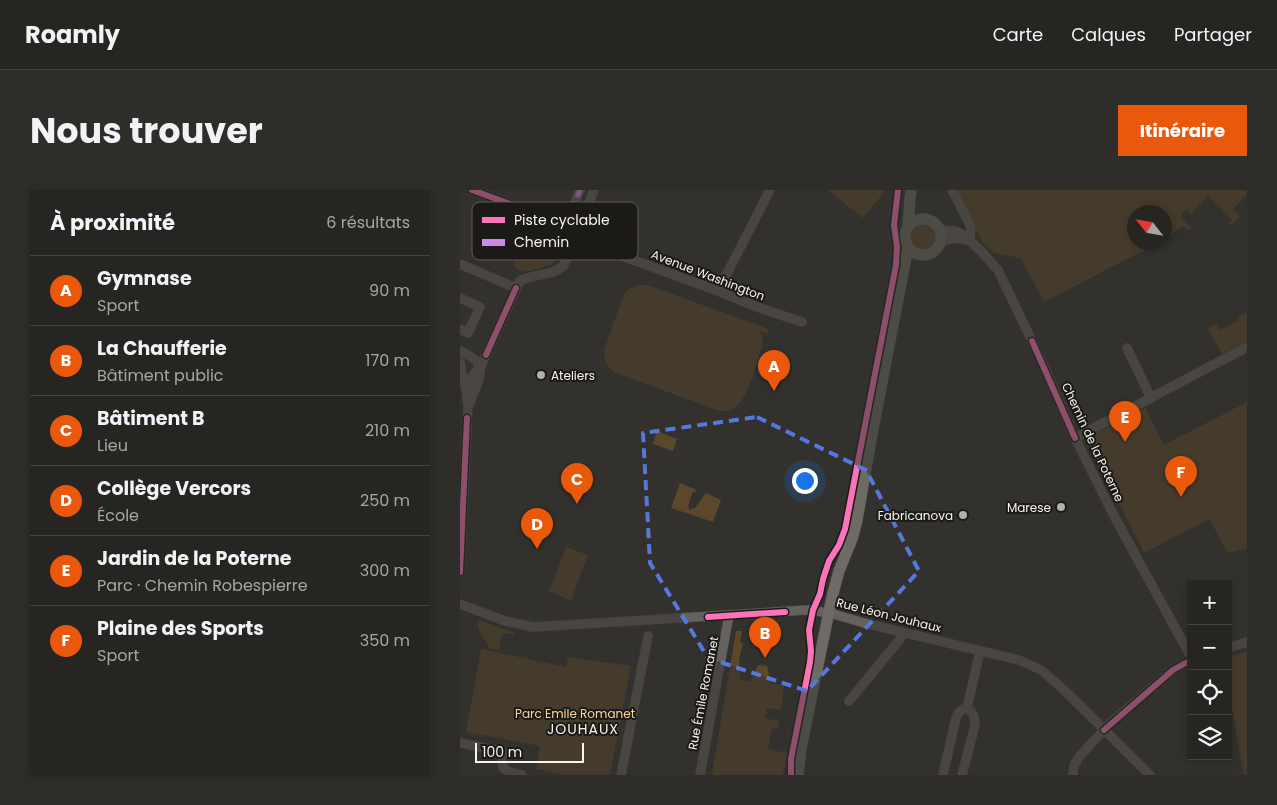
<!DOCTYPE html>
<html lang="fr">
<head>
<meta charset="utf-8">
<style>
  :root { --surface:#262522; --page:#2e2d2a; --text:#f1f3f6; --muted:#a4a5a5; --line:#424240; --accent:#ea580c }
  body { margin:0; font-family:Poppins,sans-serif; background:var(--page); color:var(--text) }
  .controls { position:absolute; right:15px; bottom:15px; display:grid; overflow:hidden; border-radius:0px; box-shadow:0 2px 8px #0003 }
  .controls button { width:45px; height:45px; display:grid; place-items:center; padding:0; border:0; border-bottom:1px solid var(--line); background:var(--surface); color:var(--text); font:25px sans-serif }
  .compass { position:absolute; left:667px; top:15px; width:45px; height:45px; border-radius:50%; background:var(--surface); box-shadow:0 2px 8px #0003; rotate:301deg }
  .scale { position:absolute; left:15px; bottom:12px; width:109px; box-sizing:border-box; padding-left:5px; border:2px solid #f7f4f0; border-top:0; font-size:14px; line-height:18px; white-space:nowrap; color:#f7f4f0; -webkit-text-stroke:4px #1c1a17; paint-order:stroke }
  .you { position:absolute; left:344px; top:290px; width:18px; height:18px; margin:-12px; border:4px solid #fff; border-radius:50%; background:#1a73e8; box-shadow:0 0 0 8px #1a73e833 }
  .badge { display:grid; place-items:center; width:32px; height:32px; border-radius:50%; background:var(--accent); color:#fff; font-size:16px; font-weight:700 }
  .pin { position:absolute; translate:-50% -41px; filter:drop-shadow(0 1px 2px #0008) }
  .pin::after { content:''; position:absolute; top:26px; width:18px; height:15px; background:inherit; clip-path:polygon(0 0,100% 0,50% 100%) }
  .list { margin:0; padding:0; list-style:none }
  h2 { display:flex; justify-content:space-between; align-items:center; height:65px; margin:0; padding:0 20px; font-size:21px }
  h2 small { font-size:16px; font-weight:400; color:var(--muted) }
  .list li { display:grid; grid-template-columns:32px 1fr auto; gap:15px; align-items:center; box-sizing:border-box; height:70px; padding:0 20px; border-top:1px solid var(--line) }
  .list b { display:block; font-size:19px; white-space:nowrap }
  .list p { margin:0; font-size:16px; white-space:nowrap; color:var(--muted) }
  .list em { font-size:16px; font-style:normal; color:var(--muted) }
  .icon { flex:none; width:28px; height:28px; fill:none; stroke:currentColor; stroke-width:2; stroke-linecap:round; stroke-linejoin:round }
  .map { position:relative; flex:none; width:787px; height:585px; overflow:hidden; border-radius:0px }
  header { display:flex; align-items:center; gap:30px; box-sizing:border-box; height:70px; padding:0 25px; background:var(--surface); border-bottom:1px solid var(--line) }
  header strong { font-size:24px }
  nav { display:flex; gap:28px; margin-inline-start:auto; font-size:18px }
  .intro { display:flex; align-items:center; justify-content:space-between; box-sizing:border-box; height:120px; padding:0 30px }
  h1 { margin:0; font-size:35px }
  .button { padding:12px 22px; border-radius:0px; background:var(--accent); color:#fff; font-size:18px; font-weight:700 }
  main { display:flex; gap:30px; padding:0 30px }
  aside { flex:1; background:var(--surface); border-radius:0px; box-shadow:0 2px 8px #0003 }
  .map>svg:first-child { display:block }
  .green { fill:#5b472a }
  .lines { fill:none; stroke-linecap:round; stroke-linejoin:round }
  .minor-casing { stroke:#4e4c4a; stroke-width:10 }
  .major-casing { stroke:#4e4c4a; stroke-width:12 }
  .minor { stroke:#65615c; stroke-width:9 }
  .major { stroke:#6e6a64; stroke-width:11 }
  .quiet { stroke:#ca8be6; stroke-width:5; stroke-dasharray:10 5; stroke-linecap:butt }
  .cycleway-casing { stroke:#1c1a17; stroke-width:9 }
  .cycleway { stroke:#fb73b8; stroke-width:6 }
  .marked { fill:none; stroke:#5478de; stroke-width:4; stroke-dasharray:10 6; stroke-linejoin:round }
  .poi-dot { fill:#b2b0ac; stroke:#1c1a17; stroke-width:2 }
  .labels { text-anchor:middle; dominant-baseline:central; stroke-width:4; stroke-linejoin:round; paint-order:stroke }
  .street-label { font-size:12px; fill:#f7f4f0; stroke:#1c1a17 }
  .poi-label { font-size:12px; fill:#f7f4f0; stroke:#1c1a17; text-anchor:end }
  .park-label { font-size:12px; fill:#fdd597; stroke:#1c1a17 }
  .neighbourhood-label { font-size:14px; letter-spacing:1px; fill:#f7f4f0; stroke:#1c1a17 }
  .key { fill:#1c1a17; stroke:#5e5b58; stroke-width:1 }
  .key-label { font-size:14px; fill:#f7f4f0 }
</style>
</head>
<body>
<header>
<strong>Roamly</strong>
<nav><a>Carte</a><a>Calques</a><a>Partager</a></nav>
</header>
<div class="intro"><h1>Nous trouver</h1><a class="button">Itinéraire</a></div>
<main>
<aside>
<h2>À proximité<small>6 résultats</small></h2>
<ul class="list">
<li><span class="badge">A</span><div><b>Gymnase</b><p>Sport</p></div><em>90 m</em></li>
<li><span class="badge">B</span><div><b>La Chaufferie</b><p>Bâtiment public</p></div><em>170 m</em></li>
<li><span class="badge">C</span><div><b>Bâtiment B</b><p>Lieu</p></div><em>210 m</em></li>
<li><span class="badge">D</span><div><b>Collège Vercors</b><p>École</p></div><em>250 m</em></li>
<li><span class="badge">E</span><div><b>Jardin de la Poterne</b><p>Parc · Chemin Robespierre</p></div><em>300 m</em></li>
<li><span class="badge">F</span><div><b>Plaine des Sports</b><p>Sport</p></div><em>350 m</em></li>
</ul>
</aside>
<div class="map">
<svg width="787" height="585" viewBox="0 0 787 585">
  <rect width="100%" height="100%" fill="#33312e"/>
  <path class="green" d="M 368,0 L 426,0 L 403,28 Z
    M 496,0 L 787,0 L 787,4 L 773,19 L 780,27 L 771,35 L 769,33 L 772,29 L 748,6 L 731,24 L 727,19 L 721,24 L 721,27 L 731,38 L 728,40 L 724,36 L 713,42 L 714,44 L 705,49 L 704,22 L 674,22 L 674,52 L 698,53 L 584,112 L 562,70 L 559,68 L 534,63 L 523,53 Z
    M 74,31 L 107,43 L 95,71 L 91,75 L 64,82 L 53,76 Z
    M450 47a13 13 0 1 1 26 0a13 13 0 1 1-26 0Z
    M 177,95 L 187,95 L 309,139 L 307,144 L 300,141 L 303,148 L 302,156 C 297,172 288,211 273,219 C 268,222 263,221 257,220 L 156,183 C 147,177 144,171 144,160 L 164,104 L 170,98 Z
    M 787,123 L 787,151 L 762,164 L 748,138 L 756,134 L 760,140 L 779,130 L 778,127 Z
    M 787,212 L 787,358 L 768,363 L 749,329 L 684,363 L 626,248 L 685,218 L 704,255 Z
    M 197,241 L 217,249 L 213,261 L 193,254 Z
    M 220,293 L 237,300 L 236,302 L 233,302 C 231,307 227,314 229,320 L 235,318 L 246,303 L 261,310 L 253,332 L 211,318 Z
    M 106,357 L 128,365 L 111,410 L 89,402 Z
    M 18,430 L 55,443 L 54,445 L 42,443 L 39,460 L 30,459 L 18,438 Z
    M 276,441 L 282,441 L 280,452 L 283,454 L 279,470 L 280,490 L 290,492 L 298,475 L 307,476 L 311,492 L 324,496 L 321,520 L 307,518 L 305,528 L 319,531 L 318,539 L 312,539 L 308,559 L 327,563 L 323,585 L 252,585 Z
    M 21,459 L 106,477 L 108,467 L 171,476 L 150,585 L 105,585 L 76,579 L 80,556 L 6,542 Z
    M 787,462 L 787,585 L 784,585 L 768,496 L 768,467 Z"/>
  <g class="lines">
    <g class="minor-casing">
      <path id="minor" d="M 12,0 L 112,37 L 116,48 L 124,52 L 258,101 L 297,117 L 342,132
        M 492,0 L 511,37 L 510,51
        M 106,35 L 120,0
        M 480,40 L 496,41 L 505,46 L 521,61 L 538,80 L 582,172 L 615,248 L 654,326 L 731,467
        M 481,52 L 494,48 L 507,50
        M 0,74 L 56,98
        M 258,101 L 310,0
        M 0,108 L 20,117 L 8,143 L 0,139
        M 667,158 L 691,208
        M 0,161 L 13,168 L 21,176
        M 0,173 L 6,200
        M 8,215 C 4,197 9,188 21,176
        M 615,248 L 787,157
        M 0,382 L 8,217 L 19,190 L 21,176 L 60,91 C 74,83 92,87 104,75 L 134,0
        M 0,414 L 45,431 L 73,437 L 347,420 L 370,423 L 404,433 L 559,470 L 581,480 L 603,499 L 690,585
        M 768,458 L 787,452
        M 389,511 L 441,448 L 442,442
        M 507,518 L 520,461
        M 0,553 L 43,562 C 40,581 44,581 62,585
        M 161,585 L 188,446
        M 240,585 L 269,425
        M 483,585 L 496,528 C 498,522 501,519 507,518 C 514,522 515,528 515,535 L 502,585
        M 613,585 L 614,576 L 618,568 L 650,533 L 713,480 L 731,470"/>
    </g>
    <g class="major-casing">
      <path id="major" d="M445 47a18 18 0 1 1 36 0a18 18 0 1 1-36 0Z
        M 448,36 L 450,9 L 451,0
        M 338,585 L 341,558 L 372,407 L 379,381 L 392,349 L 397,330 L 412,244 L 448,57"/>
    </g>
    <use href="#minor" class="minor"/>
    <use href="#major" class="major"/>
    <path class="quiet" d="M 106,35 L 120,0"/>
    <g class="cycleway-casing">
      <path id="cycleway" d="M 12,0 L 112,37 L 116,48
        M 572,151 L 615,248
        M 26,165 L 56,98
        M 0,382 L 7,228
        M 248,427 L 325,422
        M 644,540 L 713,480 L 731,470
        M 331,585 L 331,569 L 350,472 L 351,461 L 349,440 L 353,420 L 360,404 L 363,389 L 369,371 L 379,355 L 385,339 L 436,75 L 437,57 L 434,35 L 438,0"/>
    </g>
    <use href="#cycleway" class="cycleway"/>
  </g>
  <path d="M0 0H787V585H0ZM 297,227 L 406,280 L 459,381 L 347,501 L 248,468 L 190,373 L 183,243 Z" fill="#33312e" fill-opacity=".55" fill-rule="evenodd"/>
  <path class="marked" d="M 297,227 L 406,280 L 459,381 L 347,501 L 248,468 L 190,373 L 183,243 Z"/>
  <g class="poi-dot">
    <circle cx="81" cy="185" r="5"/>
    <circle cx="601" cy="317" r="5"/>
    <circle cx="503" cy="325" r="5"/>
  </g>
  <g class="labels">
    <g class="street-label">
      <text transform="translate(248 85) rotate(21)">Avenue Washington</text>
      <text transform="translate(633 252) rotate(65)">Chemin de la Poterne</text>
      <text transform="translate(429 425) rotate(14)">Rue Léon Jouhaux</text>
      <text transform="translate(243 503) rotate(-79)">Rue Émile Romanet</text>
    </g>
    <g class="poi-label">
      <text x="91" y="185" text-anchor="start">Ateliers</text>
      <text x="591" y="317">Marese</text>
      <text x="493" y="325">Fabricanova</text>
    </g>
    <g class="park-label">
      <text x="115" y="523">Parc Emile Romanet</text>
    </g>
    <g class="neighbourhood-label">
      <text x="123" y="539">JOUHAUX</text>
    </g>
  </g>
  <rect x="12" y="12" width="166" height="58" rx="8" class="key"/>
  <rect x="22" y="27" width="23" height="6" fill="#fb73b8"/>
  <rect x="22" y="49" width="23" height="7" fill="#ca8be6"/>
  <g class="key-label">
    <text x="54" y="35">Piste cyclable</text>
    <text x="54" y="57">Chemin</text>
  </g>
</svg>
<div class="controls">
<button>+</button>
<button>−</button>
<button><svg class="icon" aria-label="locate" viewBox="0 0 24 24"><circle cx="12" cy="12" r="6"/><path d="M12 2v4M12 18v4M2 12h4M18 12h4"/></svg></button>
<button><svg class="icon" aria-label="layers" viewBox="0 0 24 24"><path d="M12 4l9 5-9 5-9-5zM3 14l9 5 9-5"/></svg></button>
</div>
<svg class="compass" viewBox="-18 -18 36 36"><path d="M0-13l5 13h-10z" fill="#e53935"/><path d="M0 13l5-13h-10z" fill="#a4a5a5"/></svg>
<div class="scale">100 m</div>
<div class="you"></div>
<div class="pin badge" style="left:314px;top:201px">A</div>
<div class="pin badge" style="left:305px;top:468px">B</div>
<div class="pin badge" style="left:117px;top:314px">C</div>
<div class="pin badge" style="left:77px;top:359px">D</div>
<div class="pin badge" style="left:665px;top:252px">E</div>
<div class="pin badge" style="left:721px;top:307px">F</div>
</div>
</main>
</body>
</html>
